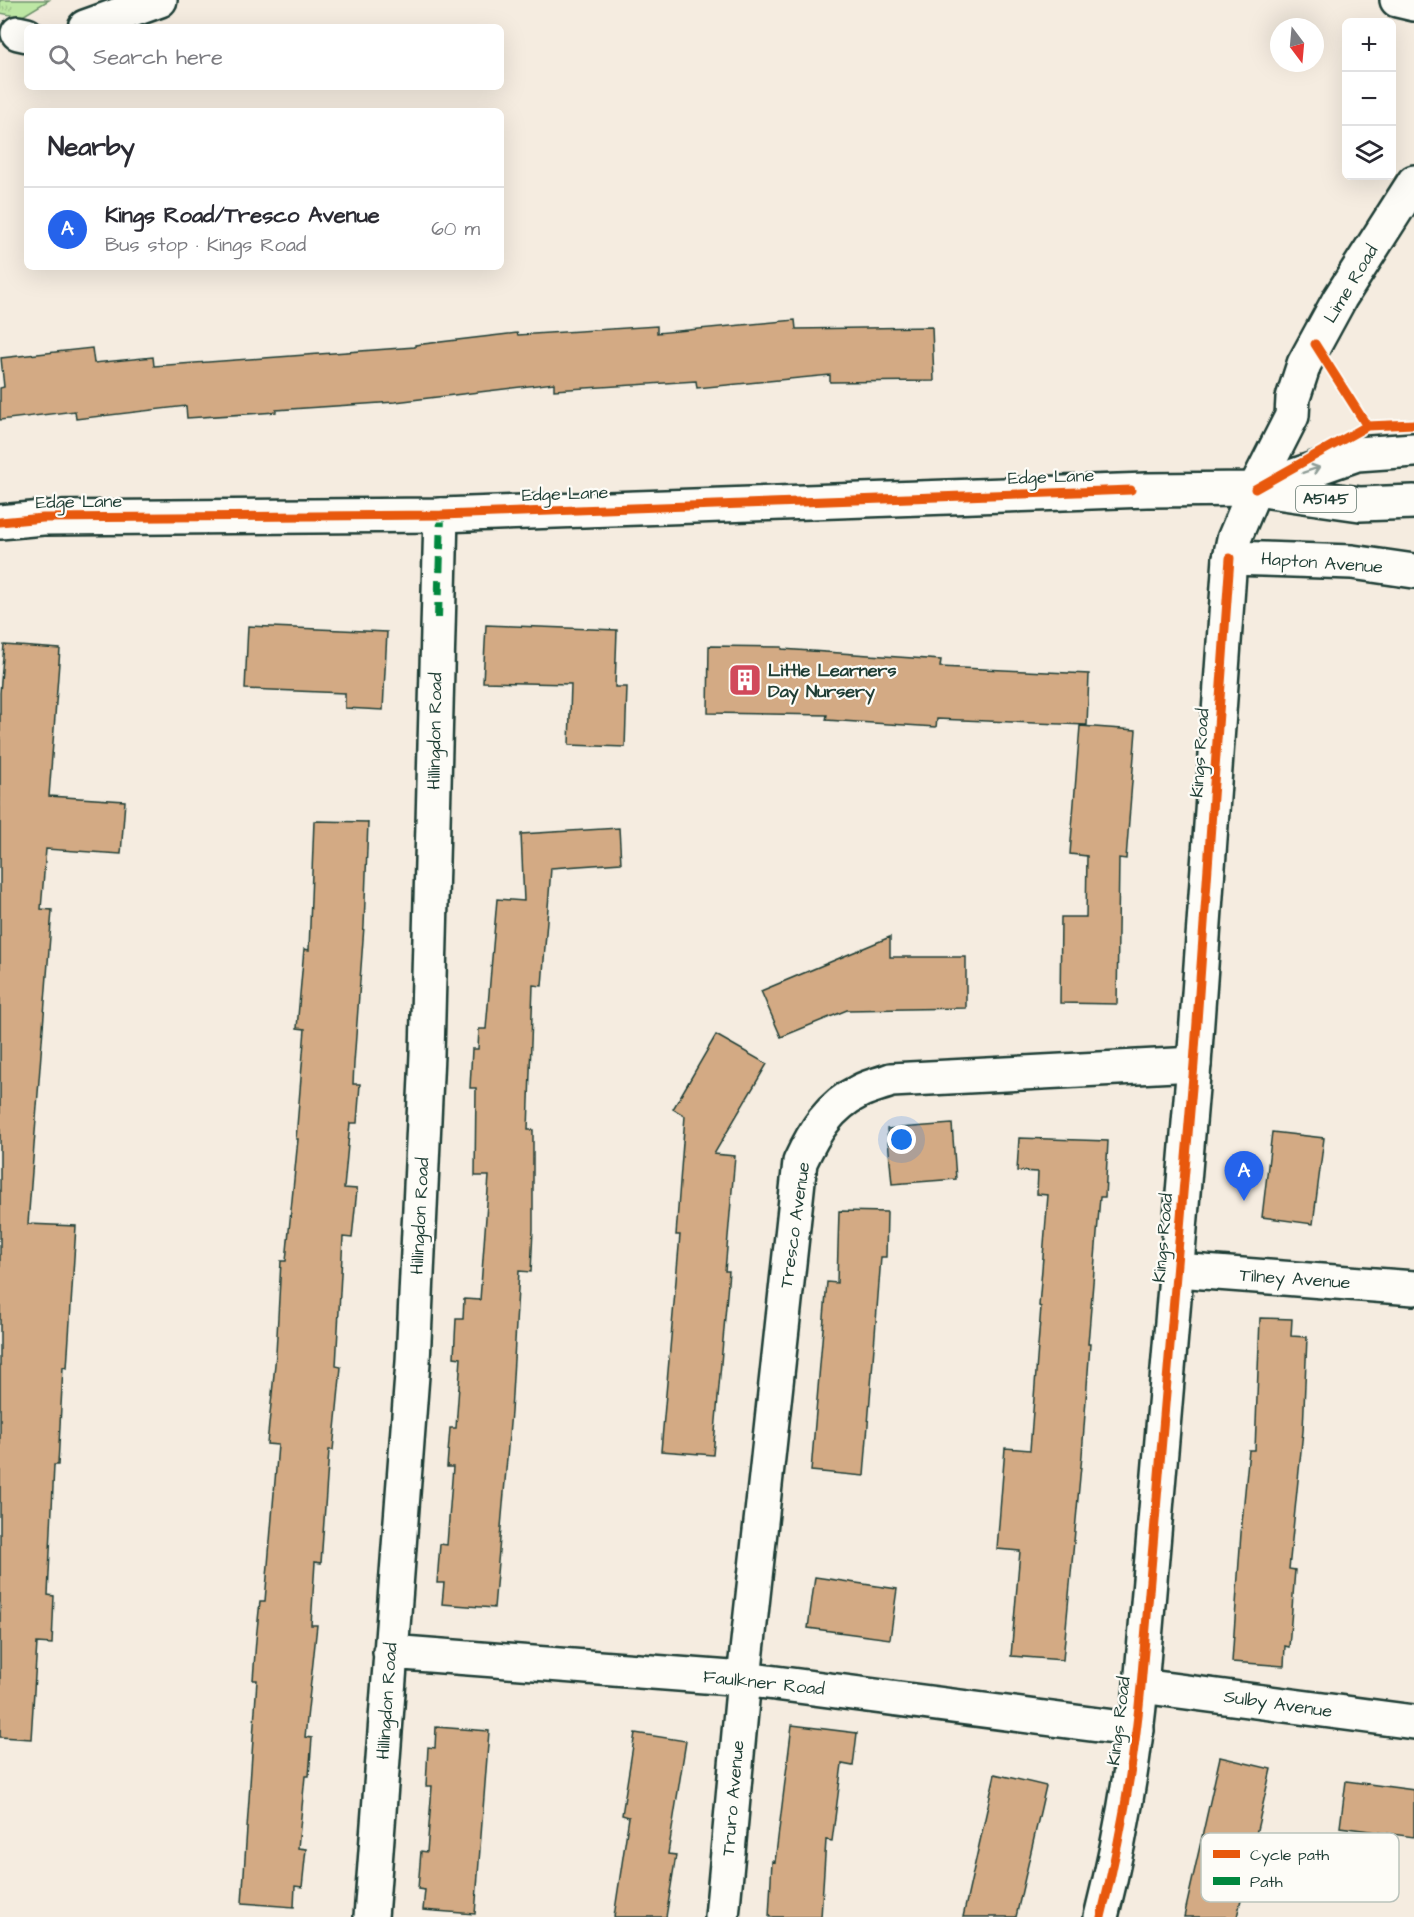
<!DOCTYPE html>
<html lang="en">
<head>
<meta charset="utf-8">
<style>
  :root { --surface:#fff; --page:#f7f7f7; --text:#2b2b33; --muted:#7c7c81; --line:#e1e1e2; --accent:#2563eb }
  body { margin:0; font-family:"Architects Daughter",sans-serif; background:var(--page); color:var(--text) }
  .controls { position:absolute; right:18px; top:18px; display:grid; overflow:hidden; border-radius:9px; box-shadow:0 6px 24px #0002 }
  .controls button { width:54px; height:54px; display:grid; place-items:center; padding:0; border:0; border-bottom:2px solid var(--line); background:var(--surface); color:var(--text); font:30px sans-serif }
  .compass { position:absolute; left:1270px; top:18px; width:54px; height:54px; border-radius:50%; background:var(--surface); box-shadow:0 6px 24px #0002; rotate:164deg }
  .you { position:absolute; left:902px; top:1140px; width:21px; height:21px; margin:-15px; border:4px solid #fff; border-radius:50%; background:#1a73e8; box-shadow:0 0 0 9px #1a73e833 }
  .badge { display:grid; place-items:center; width:39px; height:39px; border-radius:50%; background:var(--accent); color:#fff; font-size:20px; font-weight:700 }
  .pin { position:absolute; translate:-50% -50px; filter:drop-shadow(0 2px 3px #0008) }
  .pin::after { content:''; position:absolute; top:32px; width:21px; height:18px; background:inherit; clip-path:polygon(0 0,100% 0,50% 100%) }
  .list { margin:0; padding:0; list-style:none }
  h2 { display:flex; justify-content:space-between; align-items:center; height:78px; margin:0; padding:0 24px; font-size:26px }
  h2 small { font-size:20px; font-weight:400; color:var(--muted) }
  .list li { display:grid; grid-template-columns:39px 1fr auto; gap:18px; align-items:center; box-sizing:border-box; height:84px; padding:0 24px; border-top:2px solid var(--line) }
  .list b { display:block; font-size:22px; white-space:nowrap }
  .list p { margin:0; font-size:20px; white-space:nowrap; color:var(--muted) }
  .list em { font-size:20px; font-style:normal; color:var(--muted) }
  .icon { flex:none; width:33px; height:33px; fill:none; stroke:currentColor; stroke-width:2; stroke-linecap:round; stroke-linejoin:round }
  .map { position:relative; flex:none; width:1414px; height:1917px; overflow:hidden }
  .search { position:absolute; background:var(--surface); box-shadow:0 6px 24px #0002; left:24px; top:24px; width:480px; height:66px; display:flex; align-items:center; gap:15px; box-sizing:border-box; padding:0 21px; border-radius:9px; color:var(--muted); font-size:22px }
  .panel { position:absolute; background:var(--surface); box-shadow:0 6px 24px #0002; left:24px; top:108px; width:480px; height:162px; border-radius:9px }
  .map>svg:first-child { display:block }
  .grass { fill:url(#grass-tufts); stroke:#6e926c; stroke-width:1.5 }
  .building { fill:#d3aa84; stroke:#1f3d34; stroke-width:1.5 }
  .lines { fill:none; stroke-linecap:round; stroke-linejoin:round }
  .street-casing { stroke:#1f3d34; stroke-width:38 }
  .secondary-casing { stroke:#1f3d34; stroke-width:38 }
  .highway-casing { stroke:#1f3d34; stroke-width:38 }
  .street { stroke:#fdfcf7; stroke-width:33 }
  .secondary { stroke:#fdfcf7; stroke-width:33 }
  .highway { stroke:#fdfcf7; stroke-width:33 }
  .quiet { stroke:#00873e; stroke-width:8; stroke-dasharray:15 8; stroke-linecap:butt }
  .cycleway-casing { stroke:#fdfcf7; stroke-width:13 }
  .cycleway { stroke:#e8590c; stroke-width:9 }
  .oneway { stroke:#8e9c96 }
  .labels { text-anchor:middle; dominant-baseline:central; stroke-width:4.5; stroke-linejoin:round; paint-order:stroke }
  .shield { fill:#fdfcf7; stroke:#62766e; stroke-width:1.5 }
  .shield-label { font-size:16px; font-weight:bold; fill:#1f3d34 }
  .street-label { font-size:18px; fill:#1f3d34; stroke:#fdfcf7 }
  .poi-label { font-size:18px; font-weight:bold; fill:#1f3d34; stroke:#fdfcf7; text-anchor:start }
  .key { fill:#fdfcf7; stroke:#bac3bc; stroke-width:1.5 }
  .key-label { font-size:16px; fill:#1f3d34 }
</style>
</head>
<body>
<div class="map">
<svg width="1414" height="1917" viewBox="0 0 1414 1917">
  <defs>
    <pattern id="grass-tufts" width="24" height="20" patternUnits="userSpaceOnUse" patternTransform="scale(1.5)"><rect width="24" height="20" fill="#bde7a4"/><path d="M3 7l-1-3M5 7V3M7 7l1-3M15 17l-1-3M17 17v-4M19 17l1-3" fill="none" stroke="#a2c78e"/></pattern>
  </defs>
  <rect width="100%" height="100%" fill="#f5ece0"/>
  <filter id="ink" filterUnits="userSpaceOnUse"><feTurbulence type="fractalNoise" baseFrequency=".0167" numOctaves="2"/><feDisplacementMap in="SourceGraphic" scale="12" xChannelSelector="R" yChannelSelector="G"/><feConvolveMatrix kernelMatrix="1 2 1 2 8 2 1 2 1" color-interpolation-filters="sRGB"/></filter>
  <g filter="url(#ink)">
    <path class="grass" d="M 0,0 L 49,0 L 21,17 L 0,13 Z"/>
    <path class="building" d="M 795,320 L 796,329 L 932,327 L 934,381 L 830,382 L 830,375 L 697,388 L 696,381 L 554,390 L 554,383 L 395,402 L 276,410 L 276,412 L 187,418 L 186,406 L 76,419 L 75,411 L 0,420 L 0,388 L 4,387 L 1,358 L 92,348 L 94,363 L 153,357 L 154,366 L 415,347 L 415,345 L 517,333 L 518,335 L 657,326 L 657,333 Z
      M 486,625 L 617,630 L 615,687 L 627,687 L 625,747 L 569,745 L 571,684 L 483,682 Z
      M 248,626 L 387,632 L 383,710 L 345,708 L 345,693 L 245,689 Z
      M 4,645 L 60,649 L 49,796 L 125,801 L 121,854 L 46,849 L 41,909 L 52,910 L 28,1224 L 76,1226 L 67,1368 L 63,1367 L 58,1465 L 54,1465 L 48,1595 L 54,1596 L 52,1644 L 37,1643 L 31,1739 L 0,1737 L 0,693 Z
      M 709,646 L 782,647 L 782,649 L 941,660 L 940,667 L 1089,674 L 1087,725 L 937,719 L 936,727 L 826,720 L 827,715 L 708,713 Z
      M 1080,726 L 1136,730 L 1126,859 L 1119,858 L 1117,1004 L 1060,1003 L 1061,917 L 1086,917 L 1087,856 L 1070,854 Z
      M 314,821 L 368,822 L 364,926 L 354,1063 L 353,1084 L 360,1084 L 357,1123 L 350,1123 L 344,1188 L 357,1189 L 352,1238 L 343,1237 L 336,1366 L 341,1367 L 333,1450 L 329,1450 L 321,1563 L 315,1562 L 311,1625 L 317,1625 L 305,1737 L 312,1738 L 309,1776 L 305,1776 L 298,1848 L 306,1849 L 302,1887 L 295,1886 L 294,1907 L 242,1903 L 257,1680 L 253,1680 L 256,1640 L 260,1601 L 265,1601 L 278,1445 L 267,1444 L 276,1354 L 281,1261 L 286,1261 L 298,1139 L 296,1139 L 305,1029 L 297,1028 L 304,949 L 309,950 Z
      M 619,828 L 621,863 L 551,868 L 542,986 L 533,985 L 528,1130 L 533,1130 L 533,1229 L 531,1272 L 519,1271 L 511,1412 L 494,1608 L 442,1604 L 444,1583 L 437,1583 L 440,1544 L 447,1545 L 453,1467 L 447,1467 L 450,1428 L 456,1428 L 461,1358 L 454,1357 L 456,1319 L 463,1319 L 464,1299 L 480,1300 L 489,1176 L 475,1176 L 476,1088 L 470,1088 L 472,1049 L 478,1049 L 479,1029 L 486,1029 L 497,899 L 524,901 L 521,834 Z
      M 890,937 L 890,957 L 966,957 L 966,1008 L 847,1010 L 781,1037 L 761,991 Z
      M 716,1035 L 767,1064 L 714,1154 L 735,1156 L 725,1271 L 729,1271 L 713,1455 L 661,1451 L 680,1235 L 676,1235 L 685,1116 L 673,1109 Z
      M 952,1124 L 956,1179 L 892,1184 L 887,1129 Z
      M 1272,1132 L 1324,1138 L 1313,1224 L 1262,1217 Z
      M 1019,1138 L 1108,1141 L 1105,1197 L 1100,1197 L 1088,1344 L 1090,1344 L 1082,1455 L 1063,1660 L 1011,1656 L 1020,1551 L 997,1549 L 1005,1448 L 1030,1450 L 1041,1307 L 1039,1306 L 1048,1195 L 1037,1194 L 1038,1172 L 1017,1171 Z
      M 839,1211 L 887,1212 L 886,1257 L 881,1257 L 864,1476 L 811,1471 L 827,1282 L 837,1283 Z
      M 1260,1318 L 1292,1319 L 1291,1336 L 1307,1337 L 1303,1431 L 1289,1569 L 1295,1570 L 1289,1647 L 1285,1646 L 1284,1666 L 1232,1662 L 1241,1533 L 1249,1450 L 1255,1450 Z
      M 815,1577 L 897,1589 L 890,1639 L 808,1628 Z
      M 792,1725 L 857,1733 L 853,1766 L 842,1764 L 832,1841 L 826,1840 L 821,1917 L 769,1917 L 772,1861 L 775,1862 Z
      M 436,1727 L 489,1731 L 475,1914 L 423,1910 L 425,1890 L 418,1889 L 421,1851 L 427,1852 L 432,1786 L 426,1786 L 428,1747 L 435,1748 Z
      M 635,1733 L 686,1741 L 668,1854 L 676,1855 L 666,1917 L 614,1917 L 629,1817 L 622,1815 Z
      M 1220,1757 L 1271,1769 L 1237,1917 L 1184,1917 Z
      M 995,1774 L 1046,1786 L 1016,1917 L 963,1917 Z
      M 1346,1781 L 1414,1790 L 1414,1837 L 1340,1827 Z"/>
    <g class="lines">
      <g class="street-casing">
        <path id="street" d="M 1397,0 L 1414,4
          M 85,27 L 160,0
          M 18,33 L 27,35
          M 1255,489 L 1292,416 L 1293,398 L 1304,364 L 1340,298 L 1414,182
          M 1230,558 L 1352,562 L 1414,571
          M 1177,1270 L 1414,1288
          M 390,1652 L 744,1679 L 1137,1730
          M 1141,1686 L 1414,1722
          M 371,1917 L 413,1362 L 427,1054 L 441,515
          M 722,1917 L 744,1679 L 800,1162 C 814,1132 829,1106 860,1091 C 870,1086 881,1084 891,1080 L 1194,1064"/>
      </g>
      <g class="secondary-casing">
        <path id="secondary" d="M 1101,1917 C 1120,1842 1134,1763 1141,1686 L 1194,1064 L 1230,558 L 1234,539 L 1255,489"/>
      </g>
      <g class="highway-casing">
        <path id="highway" d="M 1262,487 L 1357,454 L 1414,450
          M 0,522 L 43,518 L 441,515 L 1147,490 L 1255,489 L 1360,504 L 1414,502"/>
      </g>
      <use href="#street" class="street"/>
      <use href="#secondary" class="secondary"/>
      <use href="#highway" class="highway"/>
      <path class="quiet" d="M 438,618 L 441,515"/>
      <g class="cycleway-casing">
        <path id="cycleway" d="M 1315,344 L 1367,426 L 1414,424
          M 1255,489 L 1367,426
          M 0,522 L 43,518 L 441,515 L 1131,490
          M 1101,1917 C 1120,1842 1134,1763 1141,1686 L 1194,1064 L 1230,558"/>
      </g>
      <use href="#cycleway" class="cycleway"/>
    </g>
    <defs><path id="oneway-shaft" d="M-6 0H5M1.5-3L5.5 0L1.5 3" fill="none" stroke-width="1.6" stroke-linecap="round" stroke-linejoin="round" transform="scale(1.5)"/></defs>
    <use class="oneway" href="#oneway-shaft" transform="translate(1311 470) rotate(-19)"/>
  </g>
  <defs>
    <g id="building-square" transform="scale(1.725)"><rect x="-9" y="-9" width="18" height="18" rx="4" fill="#d1495b" stroke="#fdfcf7"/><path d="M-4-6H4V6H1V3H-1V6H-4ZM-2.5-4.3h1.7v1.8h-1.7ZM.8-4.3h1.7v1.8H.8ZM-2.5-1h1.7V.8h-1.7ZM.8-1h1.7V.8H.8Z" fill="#fff"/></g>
  </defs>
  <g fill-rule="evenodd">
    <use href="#building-square" x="745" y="680"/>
  </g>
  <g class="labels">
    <rect class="shield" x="1296" y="486" width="60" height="26" rx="4.5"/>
    <g class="shield-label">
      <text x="1326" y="499">A5145</text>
    </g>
    <g class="street-label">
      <text transform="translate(1351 284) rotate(-59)">Lime Road</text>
      <text transform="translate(1051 477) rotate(-2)">Edge Lane</text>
      <text transform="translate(565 494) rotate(-2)">Edge Lane</text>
      <text transform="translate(79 502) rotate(-1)">Edge Lane</text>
      <text transform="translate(1322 563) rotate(4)">Hapton Avenue</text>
      <text transform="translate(435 731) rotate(-89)">Hillingdon Road</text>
      <text transform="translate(1200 753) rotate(-86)">Kings Road</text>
      <text transform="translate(420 1216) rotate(-87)">Hillingdon Road</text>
      <text transform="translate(795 1225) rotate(-82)">Tresco Avenue</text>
      <text transform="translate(1163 1238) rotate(-85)">Kings Road</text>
      <text transform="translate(1295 1279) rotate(4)">Tilney Avenue</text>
      <text transform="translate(764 1683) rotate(6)">Faulkner Road</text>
      <text transform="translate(387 1701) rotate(-86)">Hillingdon Road</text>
      <text transform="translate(1278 1704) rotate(8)">Sulby Avenue</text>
      <text transform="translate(1119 1721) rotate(-83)">Kings Road</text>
      <text transform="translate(733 1798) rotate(-85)">Truro Avenue</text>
    </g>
    <g class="poi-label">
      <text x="768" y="670">Little Learners<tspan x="768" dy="21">Day Nursery</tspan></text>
    </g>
  </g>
  <rect x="1201" y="1833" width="198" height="69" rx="9" class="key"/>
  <rect x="1213" y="1850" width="27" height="8" fill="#e8590c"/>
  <rect x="1213" y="1877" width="27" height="8" fill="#00873e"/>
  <g class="key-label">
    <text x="1250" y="1860">Cycle path</text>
    <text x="1250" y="1887">Path</text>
  </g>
</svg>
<div class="controls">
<button>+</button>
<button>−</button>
<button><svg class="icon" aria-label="layers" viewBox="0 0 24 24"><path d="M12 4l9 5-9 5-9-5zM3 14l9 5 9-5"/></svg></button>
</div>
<svg class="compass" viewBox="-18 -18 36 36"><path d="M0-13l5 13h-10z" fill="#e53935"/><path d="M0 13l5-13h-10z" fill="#7c7c81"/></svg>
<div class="you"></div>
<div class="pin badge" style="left:1244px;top:1201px">A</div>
<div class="search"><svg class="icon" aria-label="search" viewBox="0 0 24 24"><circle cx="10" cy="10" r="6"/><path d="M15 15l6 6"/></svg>Search here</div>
<section class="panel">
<h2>Nearby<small></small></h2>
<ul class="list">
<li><span class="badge">A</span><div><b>Kings Road/Tresco Avenue</b><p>Bus stop · Kings Road</p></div><em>60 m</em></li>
</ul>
</section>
</div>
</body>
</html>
